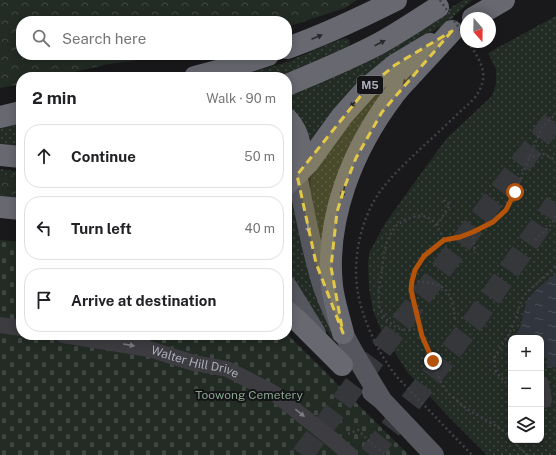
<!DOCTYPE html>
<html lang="en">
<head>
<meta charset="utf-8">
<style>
  :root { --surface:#fff; --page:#f2f2f2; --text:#202124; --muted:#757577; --line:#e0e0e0 }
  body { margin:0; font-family:"Public Sans",sans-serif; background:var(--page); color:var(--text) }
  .controls { position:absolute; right:12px; bottom:12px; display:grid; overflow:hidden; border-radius:8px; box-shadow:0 2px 10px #0003 }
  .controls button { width:36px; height:36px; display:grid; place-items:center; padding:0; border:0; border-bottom:1px solid var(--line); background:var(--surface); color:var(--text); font:20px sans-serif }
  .compass { position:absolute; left:460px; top:12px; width:36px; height:36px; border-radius:50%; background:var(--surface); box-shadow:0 2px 10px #0003; rotate:160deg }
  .stop { position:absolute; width:12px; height:12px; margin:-9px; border:3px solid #b45309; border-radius:50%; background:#fff }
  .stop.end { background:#b45309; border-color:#fff; box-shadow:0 1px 4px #0008 }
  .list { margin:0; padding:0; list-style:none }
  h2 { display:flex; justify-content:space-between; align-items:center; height:52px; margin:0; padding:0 16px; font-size:17px }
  h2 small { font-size:13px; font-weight:400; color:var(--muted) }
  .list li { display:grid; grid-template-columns:26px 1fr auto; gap:12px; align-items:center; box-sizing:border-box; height:64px; margin:0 8px 8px; padding:0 8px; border:1px solid var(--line); border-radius:16px }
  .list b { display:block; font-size:15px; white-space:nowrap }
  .list em { font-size:13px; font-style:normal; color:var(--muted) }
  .icon { flex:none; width:22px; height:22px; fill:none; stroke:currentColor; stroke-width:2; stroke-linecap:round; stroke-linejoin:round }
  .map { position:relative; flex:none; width:556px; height:455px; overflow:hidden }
  .search { position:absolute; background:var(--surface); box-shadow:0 2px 10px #0003; left:16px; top:16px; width:276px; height:44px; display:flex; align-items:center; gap:10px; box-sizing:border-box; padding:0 14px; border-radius:16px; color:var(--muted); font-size:15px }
  .panel { position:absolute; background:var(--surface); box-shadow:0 2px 10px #0003; left:16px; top:72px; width:276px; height:268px; border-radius:16px }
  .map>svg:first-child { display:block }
  .grass { fill:url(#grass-dots); fill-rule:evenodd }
  .forest { fill:url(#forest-crowns) }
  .cemetery { fill:url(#cemetery-stones) }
  .water { fill:url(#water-ripples) }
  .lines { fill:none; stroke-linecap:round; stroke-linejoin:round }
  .highway-tunnel { stroke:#36373b; stroke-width:22; stroke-dasharray:22 11; stroke-linecap:butt }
  .path { stroke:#404146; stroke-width:2.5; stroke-dasharray:2 3; stroke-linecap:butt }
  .minor { stroke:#3c3c41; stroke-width:16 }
  .major { stroke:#56575e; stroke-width:20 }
  .highway { stroke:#676870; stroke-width:22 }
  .path-bridge { stroke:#404146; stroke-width:2.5; stroke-dasharray:2 3; stroke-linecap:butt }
  .oneway { fill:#29292c }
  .oneway2 { fill:#9b9da7 }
  .oneway3 { fill:#7a7b83 }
  .route { stroke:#b45309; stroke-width:5 }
  .marked { fill:#e3c848; fill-opacity:0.2; stroke:#e3c848; stroke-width:3; stroke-dasharray:8 5; stroke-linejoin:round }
  .labels { text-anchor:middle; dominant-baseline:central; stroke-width:4; stroke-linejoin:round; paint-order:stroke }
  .shield { fill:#141416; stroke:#7e8088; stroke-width:1 }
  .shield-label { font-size:11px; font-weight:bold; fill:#acaeb9 }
  .street-label { font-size:12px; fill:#acaeb9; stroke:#141416 }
  .park-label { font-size:12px; fill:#85a38c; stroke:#141416 }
</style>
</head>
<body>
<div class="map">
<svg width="556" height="455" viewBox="0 0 556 455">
  <defs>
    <pattern id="grass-dots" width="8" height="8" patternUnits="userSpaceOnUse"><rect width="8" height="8" fill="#232b25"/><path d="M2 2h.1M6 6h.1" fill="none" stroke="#404743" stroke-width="1.8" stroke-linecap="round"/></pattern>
    <pattern id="forest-crowns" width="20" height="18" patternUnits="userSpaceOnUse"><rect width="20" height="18" fill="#232b25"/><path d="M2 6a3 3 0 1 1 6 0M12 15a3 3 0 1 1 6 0" fill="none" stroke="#404743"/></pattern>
    <pattern id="cemetery-stones" width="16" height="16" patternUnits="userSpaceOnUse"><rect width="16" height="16" fill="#232b25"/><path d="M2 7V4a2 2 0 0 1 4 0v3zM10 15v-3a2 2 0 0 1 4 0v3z" fill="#404743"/></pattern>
    <pattern id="water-ripples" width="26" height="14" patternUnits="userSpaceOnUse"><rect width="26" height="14" fill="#30353e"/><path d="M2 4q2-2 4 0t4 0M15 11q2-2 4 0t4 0" fill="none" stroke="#4b5058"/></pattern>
  </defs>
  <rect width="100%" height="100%" fill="#19191b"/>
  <path class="grass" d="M 463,0 L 472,0 L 445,24 L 387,60 L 309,150 L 294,113 L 287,108 L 287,95 L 307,87 L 317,84 L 399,41 Z
    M 556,16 L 556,455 L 487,455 L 450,418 L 408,373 L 382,332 L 373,311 L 369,287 L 368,264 L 369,253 L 386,222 L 446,139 L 492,96 L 496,84 L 496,69 L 488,53 ZM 511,338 L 541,338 L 541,440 L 511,440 Z
    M 346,38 L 350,41 L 349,46 L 279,77 L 236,77 L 287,62 L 336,41 Z
    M 392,80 L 325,266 L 310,192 L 311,178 L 333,144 L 370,97 Z
    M 21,124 L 21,151 L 0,149 L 0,128 Z
    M 0,169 L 21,172 L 21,200 L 0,197 Z
    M 297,195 L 339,343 L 332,339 L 287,270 L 287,201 Z"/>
  <path class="forest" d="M 0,0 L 357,0 L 345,8 L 287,27 L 287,21 L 21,21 L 21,55 L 173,55 L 109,64 L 52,77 L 21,77 L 21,84 L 0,88 Z
    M 0,174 L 18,176 L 21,177 L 21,196 L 16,196 L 0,194 Z"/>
  <path class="cemetery" d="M 0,240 L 21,242 L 21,335 L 287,335 L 287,334 L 409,455 L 0,455 Z"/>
  <path class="water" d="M 556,274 L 556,367 L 546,368 L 547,358 L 541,357 L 541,338 L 514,338 L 520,328 L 527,300 L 533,293 L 539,287 Z"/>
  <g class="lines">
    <path class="highway-tunnel" d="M 302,455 L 556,117
      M 370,455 L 477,317 L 556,203"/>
    <path class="path" d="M 468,42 C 482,63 491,76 474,99 C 455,116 437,134 418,151 C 404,165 388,179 377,196 C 360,223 352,261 358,293 C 361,313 375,346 387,363 C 390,368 394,373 398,378 L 472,455
      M 528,158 L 543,154 L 556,160
      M 437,225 L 450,205 L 441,198
      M 473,232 L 475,253
      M 535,240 L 552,224 L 556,216
      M 412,281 C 444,283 452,287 455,320
      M 420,328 C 416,329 409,331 405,330 C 393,328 380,316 379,304 C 378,293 380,281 382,270 C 383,260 384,249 388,240 C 390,234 395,226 400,223 C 407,218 422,213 429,218 C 437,223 440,232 444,240
      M 511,385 L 505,382 L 496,372 L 494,358 L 509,334 L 517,315 L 521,301 L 527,292 L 556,267
      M 348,434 L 358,430 L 371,443
      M 511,438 L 508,434 L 496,426 L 467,409 L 448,393 L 441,382 L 433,361 L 422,336 L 411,290 L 412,281 L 415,270 L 424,256 L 444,240 L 460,237 L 473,232 L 493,222 L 506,210 L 515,192 L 542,127 L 556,114
      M 513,440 L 517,446 L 528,455"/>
    <g class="minor">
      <path d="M 0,325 L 21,328"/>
      <path id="s1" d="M 63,335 L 149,349 L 194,363 L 227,369 L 274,393 L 333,440 L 350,455"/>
      <path d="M 541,384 L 544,400"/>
    </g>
    <path class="major" d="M 297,175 C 305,212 311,250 323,287 C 337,327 360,364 382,400
      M 287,286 L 316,333
      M 372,392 L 382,400 L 434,455"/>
    <path class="highway" d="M 473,18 L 504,0
      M 287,48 C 325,35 360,18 396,0
      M 195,77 L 229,68 L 268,55
      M 287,85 C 318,72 350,59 380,43 C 400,32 419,19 438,7
      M 0,117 L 21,112
      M 287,119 C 302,135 301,151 299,172
      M 0,155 L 21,157
      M 287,184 L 308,163 L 342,116 L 367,88 L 395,65 L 430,44
      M 0,207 L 21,209
      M 287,312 L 299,322 L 342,365
      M 343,333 C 339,317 334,302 332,286 C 325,218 353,149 393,96 C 400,86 409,78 417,69 C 429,56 441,43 452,31"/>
    <path class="path-bridge" d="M 440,0 L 466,38
      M 371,443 L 386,455"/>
  </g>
  <defs><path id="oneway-solid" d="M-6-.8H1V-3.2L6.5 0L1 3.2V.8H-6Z"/></defs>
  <g class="oneway">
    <use href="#oneway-solid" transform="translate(317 37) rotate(-23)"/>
    <use href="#oneway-solid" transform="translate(380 43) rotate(-28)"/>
    <use href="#oneway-solid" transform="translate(407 80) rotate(133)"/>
    <use href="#oneway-solid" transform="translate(354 103) rotate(131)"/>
    <use href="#oneway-solid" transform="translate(343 192) rotate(106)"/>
  </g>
  <use class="oneway2" href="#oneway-solid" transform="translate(308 227) rotate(80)"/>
  <g class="oneway3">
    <use href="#oneway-solid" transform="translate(129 345) rotate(9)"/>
    <use href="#oneway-solid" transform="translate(300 413) rotate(39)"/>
  </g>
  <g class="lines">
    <path class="route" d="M 433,361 L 422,336 L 411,290 L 412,281 L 415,270 L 424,256 L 444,240 L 460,237 L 473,232 L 493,222 L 506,210 L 515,192"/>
  </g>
  <path class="marked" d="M 452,31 L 382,112 L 356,158 L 345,186 L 337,212 L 331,267 L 343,333 L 316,263 L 297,175 L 367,88 L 395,65 Z"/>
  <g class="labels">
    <rect class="shield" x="357" y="76" width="26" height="18" rx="3"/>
    <g class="shield-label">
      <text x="370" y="85">M5</text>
    </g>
    <g class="street-label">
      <text stroke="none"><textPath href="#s1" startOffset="135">Walter Hill Drive</textPath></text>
    </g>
    <g class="park-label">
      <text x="249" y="395">Toowong Cemetery</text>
    </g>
  </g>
</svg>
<div class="controls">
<button>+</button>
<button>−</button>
<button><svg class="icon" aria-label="layers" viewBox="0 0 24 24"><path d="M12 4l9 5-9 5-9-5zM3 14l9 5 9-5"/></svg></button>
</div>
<svg class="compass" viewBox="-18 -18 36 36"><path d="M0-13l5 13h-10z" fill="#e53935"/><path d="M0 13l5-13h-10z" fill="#757577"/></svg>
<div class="stop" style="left:515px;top:192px"></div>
<div class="stop end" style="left:433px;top:361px"></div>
<div class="search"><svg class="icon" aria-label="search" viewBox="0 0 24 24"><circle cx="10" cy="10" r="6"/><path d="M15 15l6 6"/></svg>Search here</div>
<section class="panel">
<h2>2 min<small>Walk · 90 m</small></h2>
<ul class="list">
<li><svg class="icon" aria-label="ahead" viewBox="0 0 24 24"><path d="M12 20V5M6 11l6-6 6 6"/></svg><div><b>Continue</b></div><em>50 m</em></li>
<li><svg class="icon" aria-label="left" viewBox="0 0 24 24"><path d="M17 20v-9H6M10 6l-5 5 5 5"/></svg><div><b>Turn left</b></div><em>40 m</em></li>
<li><svg class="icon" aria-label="arrive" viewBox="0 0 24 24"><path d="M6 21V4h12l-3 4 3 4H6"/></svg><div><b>Arrive at destination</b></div></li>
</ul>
</section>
</div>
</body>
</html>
